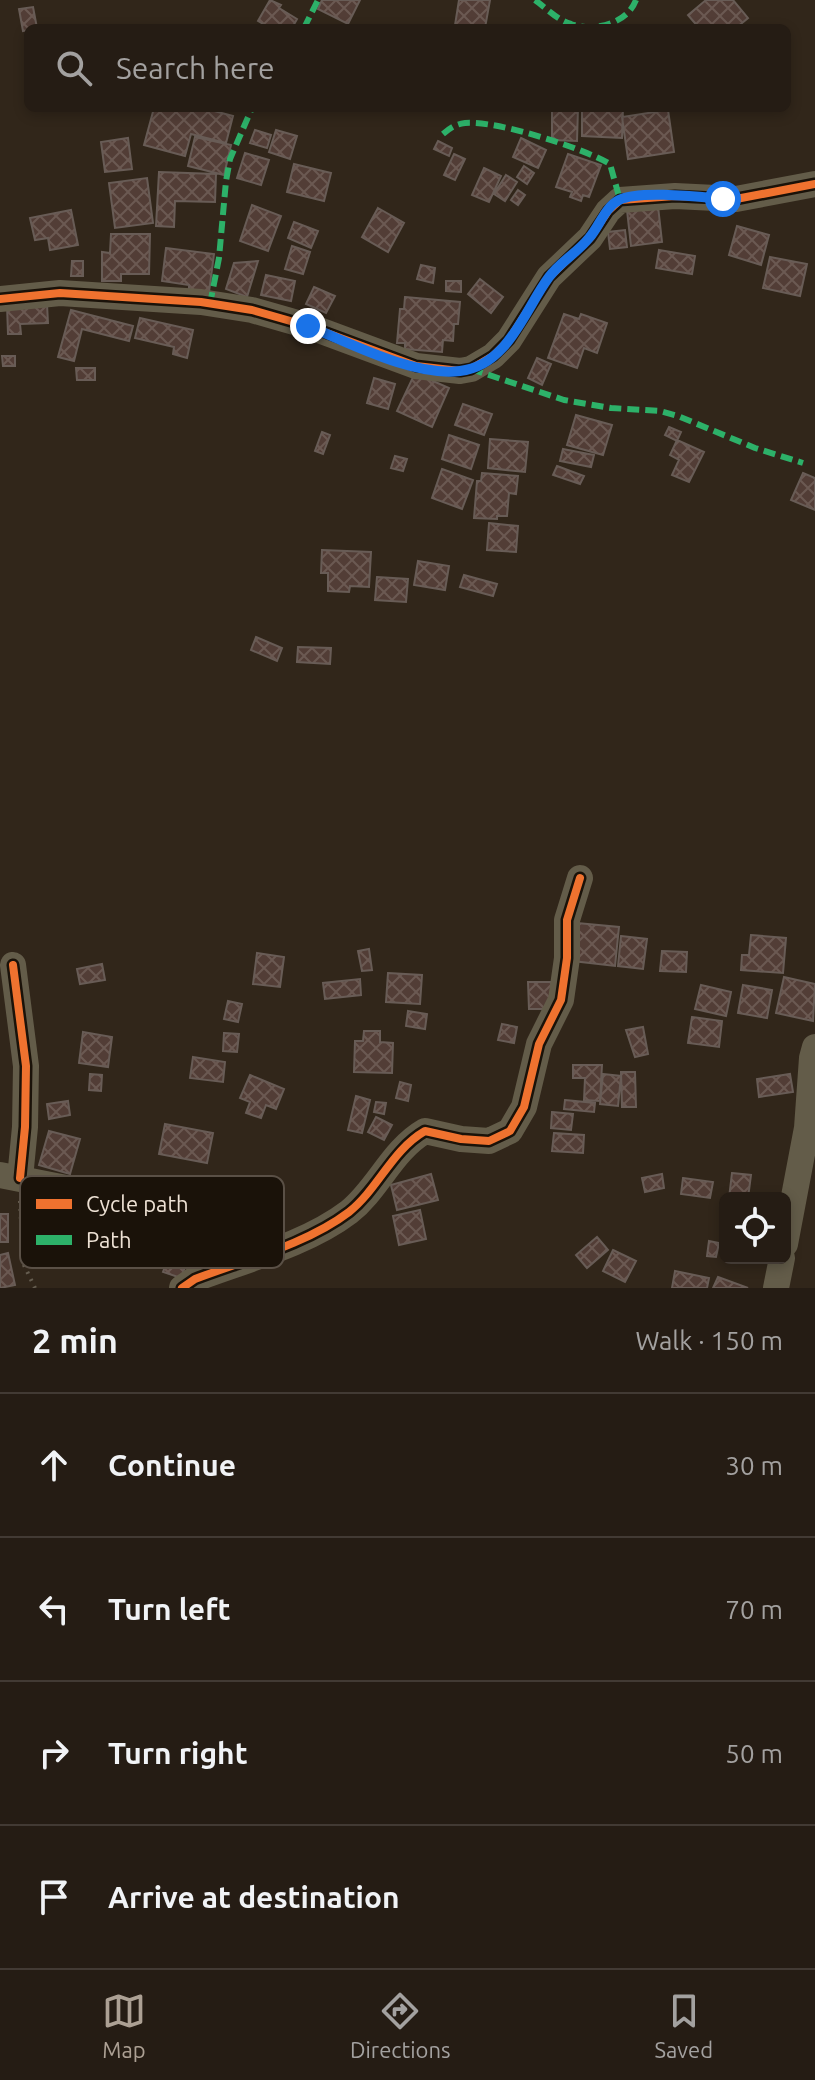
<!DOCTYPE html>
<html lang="en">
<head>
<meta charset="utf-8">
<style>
  :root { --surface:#251c14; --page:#312922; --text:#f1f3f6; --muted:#a3a1a0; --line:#423a34; --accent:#aca094 }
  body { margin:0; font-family:Ubuntu,sans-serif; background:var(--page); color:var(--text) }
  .controls { position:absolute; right:24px; bottom:24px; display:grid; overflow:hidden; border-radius:12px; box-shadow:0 4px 12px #0003 }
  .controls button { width:72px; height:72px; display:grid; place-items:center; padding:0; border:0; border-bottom:2px solid var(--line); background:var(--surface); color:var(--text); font:40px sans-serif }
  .stop { position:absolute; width:24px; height:24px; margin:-18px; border:6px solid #1a73e8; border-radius:50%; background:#fff }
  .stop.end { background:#1a73e8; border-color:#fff; box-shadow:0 2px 8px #0008 }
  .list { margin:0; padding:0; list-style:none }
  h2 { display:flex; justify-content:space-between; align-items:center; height:104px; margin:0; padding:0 32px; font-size:34px }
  h2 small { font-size:26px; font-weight:400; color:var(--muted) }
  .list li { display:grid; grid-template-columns:52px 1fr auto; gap:24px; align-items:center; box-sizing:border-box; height:144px; padding:0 32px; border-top:2px solid var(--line) }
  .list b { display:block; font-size:30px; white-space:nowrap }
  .list em { font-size:26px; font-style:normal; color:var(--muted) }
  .icon { flex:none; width:44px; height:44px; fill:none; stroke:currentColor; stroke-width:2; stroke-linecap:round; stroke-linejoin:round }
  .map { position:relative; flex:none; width:815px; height:1288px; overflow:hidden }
  .search { position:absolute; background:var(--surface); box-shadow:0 4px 12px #0003; left:24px; right:24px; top:24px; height:88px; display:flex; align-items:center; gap:20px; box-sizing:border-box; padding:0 28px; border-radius:12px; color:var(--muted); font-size:30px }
  .sheet { height:680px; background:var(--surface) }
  nav { display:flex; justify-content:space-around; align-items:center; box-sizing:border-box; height:112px; border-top:2px solid var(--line); background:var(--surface); font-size:22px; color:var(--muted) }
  nav a { display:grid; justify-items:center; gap:4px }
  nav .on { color:var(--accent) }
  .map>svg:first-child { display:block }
  .building { fill:url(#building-cross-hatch); stroke:#685c56; stroke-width:2 }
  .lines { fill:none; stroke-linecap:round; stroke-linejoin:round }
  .path { stroke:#655d50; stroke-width:4; stroke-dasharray:2 6; stroke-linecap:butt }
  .minor { stroke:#635c49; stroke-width:26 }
  .quiet { stroke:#2db169; stroke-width:6; stroke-dasharray:12 6; stroke-linecap:butt }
  .cycleway-casing { stroke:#1a1209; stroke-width:13 }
  .cycleway { stroke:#ef722f; stroke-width:8 }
  .route { stroke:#1a73e8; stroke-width:10 }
  .key { fill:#1a1209; stroke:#5a5046; stroke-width:2 }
  .key-label { font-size:22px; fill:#eee2d5 }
</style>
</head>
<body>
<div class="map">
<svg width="815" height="1288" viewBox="0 0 815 1288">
  <defs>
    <pattern id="building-cross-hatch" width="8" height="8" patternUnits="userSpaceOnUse" patternTransform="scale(2)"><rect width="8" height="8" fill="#523d36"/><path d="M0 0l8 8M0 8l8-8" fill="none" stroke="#6b5952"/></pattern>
  </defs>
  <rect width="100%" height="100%" fill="#31261a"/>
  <path class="building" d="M 270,0 L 281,5 L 279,8 L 297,19 L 292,28 L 270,28 L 258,21 Z
    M 322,0 L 360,0 L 348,24 L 318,9 Z
    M 459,0 L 490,0 L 485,28 L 455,25 Z
    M 706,0 L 733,0 L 748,18 L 736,28 L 699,28 L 688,15 Z
    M 33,7 L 37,28 L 23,31 L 19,9 Z
    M 154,108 L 203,108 L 233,116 L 226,143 L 191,134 L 185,156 L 144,145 Z
    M 552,108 L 578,108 L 577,141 L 552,140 Z
    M 582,108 L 623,108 L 622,138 L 582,136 Z
    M 668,110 L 674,152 L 628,159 L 622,117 Z
    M 255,130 L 271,135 L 267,148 L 250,143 Z
    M 276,130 L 297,136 L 290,159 L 269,152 Z
    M 195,137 L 231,145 L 224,175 L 188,166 Z
    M 128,138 L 132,169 L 105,172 L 101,142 Z
    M 521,138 L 546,150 L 538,168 L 513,157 Z
    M 438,141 L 452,148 L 449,156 L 434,149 Z
    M 245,153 L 269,160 L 261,185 L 237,178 Z
    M 454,154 L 465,159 L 455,180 L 444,175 Z
    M 568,154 L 601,165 L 589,197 L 583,195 L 581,201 L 570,197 L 572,192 L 556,187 Z
    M 294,164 L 331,173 L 324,201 L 287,192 Z
    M 524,166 L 534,173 L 527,184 L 517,177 Z
    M 484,168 L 501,176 L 489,202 L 472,195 Z
    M 159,172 L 216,174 L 215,202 L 175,201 L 174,227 L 156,226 Z
    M 506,175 L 517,182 L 505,201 L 494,194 Z
    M 147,178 L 153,223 L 115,228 L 109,183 Z
    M 518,190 L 525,195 L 518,205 L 511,200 Z
    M 252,205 L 281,216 L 268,251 L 240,241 Z
    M 658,206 L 662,242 L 631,246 L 627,210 Z
    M 378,208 L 404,223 L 388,252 L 362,237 Z
    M 71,210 L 78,245 L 50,250 L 48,238 L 35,240 L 30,218 Z
    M 294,222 L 318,231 L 311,248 L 288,238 Z
    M 737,226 L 769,235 L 761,265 L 729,255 Z
    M 625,230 L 627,247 L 610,249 L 608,232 Z
    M 111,234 L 150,234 L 149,274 L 121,274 L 121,281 L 102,281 L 102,252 L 110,253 Z
    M 292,246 L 310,252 L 303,274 L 285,269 Z
    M 166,248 L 214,254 L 209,292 L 189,290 L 189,285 L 162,281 Z
    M 659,250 L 695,256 L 692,274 L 656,268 Z
    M 770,257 L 807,264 L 800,296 L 763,288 Z
    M 72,261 L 83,261 L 83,276 L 71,276 Z
    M 258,261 L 247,297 L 226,289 L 234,263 Z
    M 421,265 L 435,268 L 433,283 L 417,279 Z
    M 266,275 L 295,281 L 291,301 L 261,295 Z
    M 480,279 L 503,297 L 491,313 L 468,294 Z
    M 446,281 L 461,281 L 461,292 L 446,291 Z
    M 314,287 L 335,296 L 326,313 L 306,304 Z
    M 405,297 L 460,302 L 458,324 L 454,324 L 453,341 L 443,340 L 442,352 L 405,349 L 405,343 L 397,343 L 400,309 L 404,309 Z
    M 47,304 L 48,323 L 20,324 L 21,334 L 8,334 L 7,305 Z
    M 71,310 L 133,326 L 129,341 L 82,329 L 74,361 L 58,357 Z
    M 564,314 L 579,319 L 581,314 L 607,323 L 597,353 L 584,348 L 577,368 L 548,358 Z
    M 140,318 L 193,330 L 187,358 L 173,354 L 174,347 L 135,338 Z
    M 2,356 L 15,356 L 15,366 L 3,366 Z
    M 537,358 L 551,364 L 542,385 L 528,378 Z
    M 76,368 L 95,368 L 95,380 L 77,380 Z
    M 415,373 L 449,388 L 432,427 L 397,411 Z
    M 374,378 L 395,384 L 388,409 L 367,403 Z
    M 463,404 L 492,414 L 484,435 L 455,425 Z
    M 576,415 L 612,425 L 603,455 L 567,445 Z
    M 669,427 L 681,432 L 677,441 L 665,435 Z
    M 322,432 L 330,435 L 323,454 L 315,451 Z
    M 449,435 L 479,445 L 471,469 L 442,459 Z
    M 490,439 L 528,442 L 525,472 L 488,468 Z
    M 677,440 L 704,452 L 689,482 L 672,475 L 679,460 L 670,455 Z
    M 563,449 L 594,455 L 591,467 L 560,461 Z
    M 395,456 L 407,459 L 403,471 L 391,468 Z
    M 557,466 L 584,476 L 580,484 L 553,475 Z
    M 442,469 L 473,480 L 462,509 L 432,498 Z
    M 482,473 L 518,476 L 516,494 L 509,493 L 507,516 L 497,516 L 497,519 L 474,518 L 477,481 L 481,481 Z
    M 803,473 L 815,478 L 815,510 L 791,500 Z
    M 489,523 L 518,526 L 516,552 L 487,550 Z
    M 322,550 L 371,552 L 369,587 L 350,586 L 349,592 L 328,591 L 328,573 L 321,573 Z
    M 418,561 L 449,566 L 445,590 L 414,585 Z
    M 464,575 L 497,584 L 493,596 L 460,587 Z
    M 377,577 L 408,579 L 406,602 L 375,600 Z
    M 256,637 L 282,648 L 277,661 L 251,650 Z
    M 298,647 L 331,648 L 330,664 L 297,662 Z
    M 577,923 L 619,927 L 615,966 L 573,961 Z
    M 751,935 L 786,938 L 783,973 L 741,970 L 742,955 L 749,955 Z
    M 621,936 L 647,939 L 643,969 L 618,966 Z
    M 369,949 L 372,970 L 362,971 L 358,951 Z
    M 662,951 L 687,952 L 686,972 L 660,971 Z
    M 257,953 L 284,957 L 280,987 L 253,984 Z
    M 102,964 L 105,980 L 80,984 L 77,969 Z
    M 388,973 L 422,975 L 420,1004 L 386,1002 Z
    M 784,977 L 815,984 L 813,1021 L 776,1013 Z
    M 360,979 L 361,995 L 325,999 L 323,983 Z
    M 528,982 L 551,982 L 551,1009 L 529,1009 Z
    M 701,985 L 731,992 L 726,1016 L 695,1009 Z
    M 743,985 L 772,990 L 767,1018 L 738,1013 Z
    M 228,1001 L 242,1004 L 238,1022 L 224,1019 Z
    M 408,1011 L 427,1014 L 425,1029 L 406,1026 Z
    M 692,1017 L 722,1021 L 719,1047 L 688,1043 Z
    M 502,1024 L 517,1027 L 514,1043 L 498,1040 Z
    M 643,1027 L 648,1054 L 635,1057 L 626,1030 Z
    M 364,1031 L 380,1031 L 380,1042 L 393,1043 L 392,1073 L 354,1072 L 355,1041 L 363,1041 Z
    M 83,1032 L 112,1037 L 108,1067 L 79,1063 Z
    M 224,1033 L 239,1034 L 237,1052 L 223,1051 Z
    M 193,1057 L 225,1062 L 223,1082 L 190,1078 Z
    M 573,1065 L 602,1065 L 600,1101 L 584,1100 L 585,1078 L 573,1078 Z
    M 621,1072 L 635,1072 L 636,1107 L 622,1107 Z
    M 90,1074 L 102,1075 L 101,1091 L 89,1090 Z
    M 603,1074 L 621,1076 L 618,1106 L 600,1104 Z
    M 790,1074 L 793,1092 L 759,1097 L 757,1079 Z
    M 250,1075 L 284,1089 L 276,1109 L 266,1105 L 261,1118 L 246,1113 L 250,1102 L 240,1098 Z
    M 400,1082 L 411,1085 L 408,1101 L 396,1098 Z
    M 356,1096 L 370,1100 L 362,1133 L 348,1130 Z
    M 565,1100 L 595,1103 L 594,1112 L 564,1109 Z
    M 68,1101 L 70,1115 L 49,1119 L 47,1104 Z
    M 376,1102 L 386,1103 L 384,1114 L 374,1112 Z
    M 552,1112 L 573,1114 L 571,1130 L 551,1128 Z
    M 376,1117 L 392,1125 L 384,1140 L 368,1132 Z
    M 165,1124 L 213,1133 L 207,1163 L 159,1154 Z
    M 49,1131 L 80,1139 L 70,1174 L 39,1165 Z
    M 554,1133 L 584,1135 L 583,1153 L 552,1151 Z
    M 732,1173 L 751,1175 L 748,1198 L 729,1198 Z
    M 431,1174 L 438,1200 L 397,1210 L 391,1185 Z
    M 662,1174 L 664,1188 L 645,1192 L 642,1178 Z
    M 683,1178 L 713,1182 L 710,1198 L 681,1194 Z
    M 420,1210 L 426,1239 L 399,1245 L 393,1216 Z
    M 0,1214 L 8,1214 L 8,1242 L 0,1242 Z
    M 597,1237 L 608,1250 L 587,1268 L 576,1255 Z
    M 709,1241 L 719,1243 L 716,1257 L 707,1256 Z
    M 613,1250 L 636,1261 L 625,1282 L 603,1271 Z
    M 8,1253 L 15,1285 L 0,1288 L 0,1255 Z
    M 167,1261 L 185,1267 L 181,1278 L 163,1272 Z
    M 675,1271 L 709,1278 L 707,1288 L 672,1288 Z
    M 718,1277 L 748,1288 L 713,1288 Z"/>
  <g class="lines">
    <path class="path" d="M 20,1201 L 23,1263 L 35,1288"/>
    <path class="minor" d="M 0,299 L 60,293 L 201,302 L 252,310 L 308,326 L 416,366 L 460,371 L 471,369 L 493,356 L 509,340 L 549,277 L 590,238 L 608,211 L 620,200 L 675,196 L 736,199 L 815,184
      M 13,965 L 26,1066 L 25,1127 L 20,1178
      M 0,1175 L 137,1202 L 243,1233 L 259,1254
      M 785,1244 L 807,1128 L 812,1058 L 815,1047
      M 182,1288 L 195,1279 C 245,1260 307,1244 349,1212 C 378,1189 392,1150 425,1131 L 461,1139 L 489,1141 L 510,1131 L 524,1107 L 539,1044 L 561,1000 L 567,958 L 567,920 L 580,878
      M 776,1288 L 782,1258"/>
    <path class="quiet" d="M 535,0 C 546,8 557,20 571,24 C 594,32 627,24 636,0
      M 304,28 L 318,0
      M 443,134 C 450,128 456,124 465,123 C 496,120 583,148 610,164 L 620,200
      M 210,304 L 219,258 L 226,181 L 230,159 L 252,108
      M 471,369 L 564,400 L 611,408 L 660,411 L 678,416 L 755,448 L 803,463"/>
    <g class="cycleway-casing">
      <path id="cycleway" d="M 0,299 L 60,293 L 201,302 L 252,310 L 308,326 L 416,366 L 460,371 L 471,369 L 493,356 L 509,340 L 549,277 L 590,238 L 608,211 L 620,200 L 675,196 L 736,199 L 815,184
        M 13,965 L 26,1066 L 25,1127 L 20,1178
        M 182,1288 L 195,1279 C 245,1260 307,1244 349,1212 C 378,1189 392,1150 425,1131 L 461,1139 L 489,1141 L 510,1131 L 524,1107 L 539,1044 L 561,1000 L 567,958 L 567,920 L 580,878"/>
    </g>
    <use href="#cycleway" class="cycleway"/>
  </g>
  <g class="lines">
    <path class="route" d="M 308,326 C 350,343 414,377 460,371 C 508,366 525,309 549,277 C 561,261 577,253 589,238 C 599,227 605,207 619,200 C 639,190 700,197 723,199"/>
  </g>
  <rect x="20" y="1176" width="264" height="92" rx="12" class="key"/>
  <rect x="36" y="1199" width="36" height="10" fill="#ef722f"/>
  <rect x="36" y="1235" width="36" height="10" fill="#2db169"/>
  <g class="key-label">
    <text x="86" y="1212">Cycle path</text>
    <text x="86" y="1248">Path</text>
  </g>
</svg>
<div class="controls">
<button><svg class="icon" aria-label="locate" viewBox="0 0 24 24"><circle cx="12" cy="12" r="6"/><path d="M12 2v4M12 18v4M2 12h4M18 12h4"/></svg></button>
</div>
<div class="stop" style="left:723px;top:199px"></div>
<div class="stop end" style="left:308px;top:326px"></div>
<div class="search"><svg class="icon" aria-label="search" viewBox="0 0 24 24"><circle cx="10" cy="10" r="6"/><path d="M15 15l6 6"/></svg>Search here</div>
</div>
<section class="sheet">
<h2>2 min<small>Walk · 150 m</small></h2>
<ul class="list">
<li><svg class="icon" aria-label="ahead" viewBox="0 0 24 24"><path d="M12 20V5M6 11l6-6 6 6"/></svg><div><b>Continue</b></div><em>30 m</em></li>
<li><svg class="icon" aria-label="left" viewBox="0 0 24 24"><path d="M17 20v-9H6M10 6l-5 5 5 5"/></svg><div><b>Turn left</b></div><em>70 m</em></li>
<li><svg class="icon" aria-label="right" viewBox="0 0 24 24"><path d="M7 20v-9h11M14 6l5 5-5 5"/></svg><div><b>Turn right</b></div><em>50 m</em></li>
<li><svg class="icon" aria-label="arrive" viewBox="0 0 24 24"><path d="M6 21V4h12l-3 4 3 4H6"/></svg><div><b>Arrive at destination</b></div></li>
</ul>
</section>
<nav>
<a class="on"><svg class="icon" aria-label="map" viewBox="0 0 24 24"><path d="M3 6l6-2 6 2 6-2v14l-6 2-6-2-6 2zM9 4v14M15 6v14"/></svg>Map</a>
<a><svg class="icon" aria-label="directions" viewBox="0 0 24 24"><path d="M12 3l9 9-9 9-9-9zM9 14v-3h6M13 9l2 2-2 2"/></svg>Directions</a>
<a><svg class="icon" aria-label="saved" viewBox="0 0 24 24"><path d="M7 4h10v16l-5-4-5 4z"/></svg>Saved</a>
</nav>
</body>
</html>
